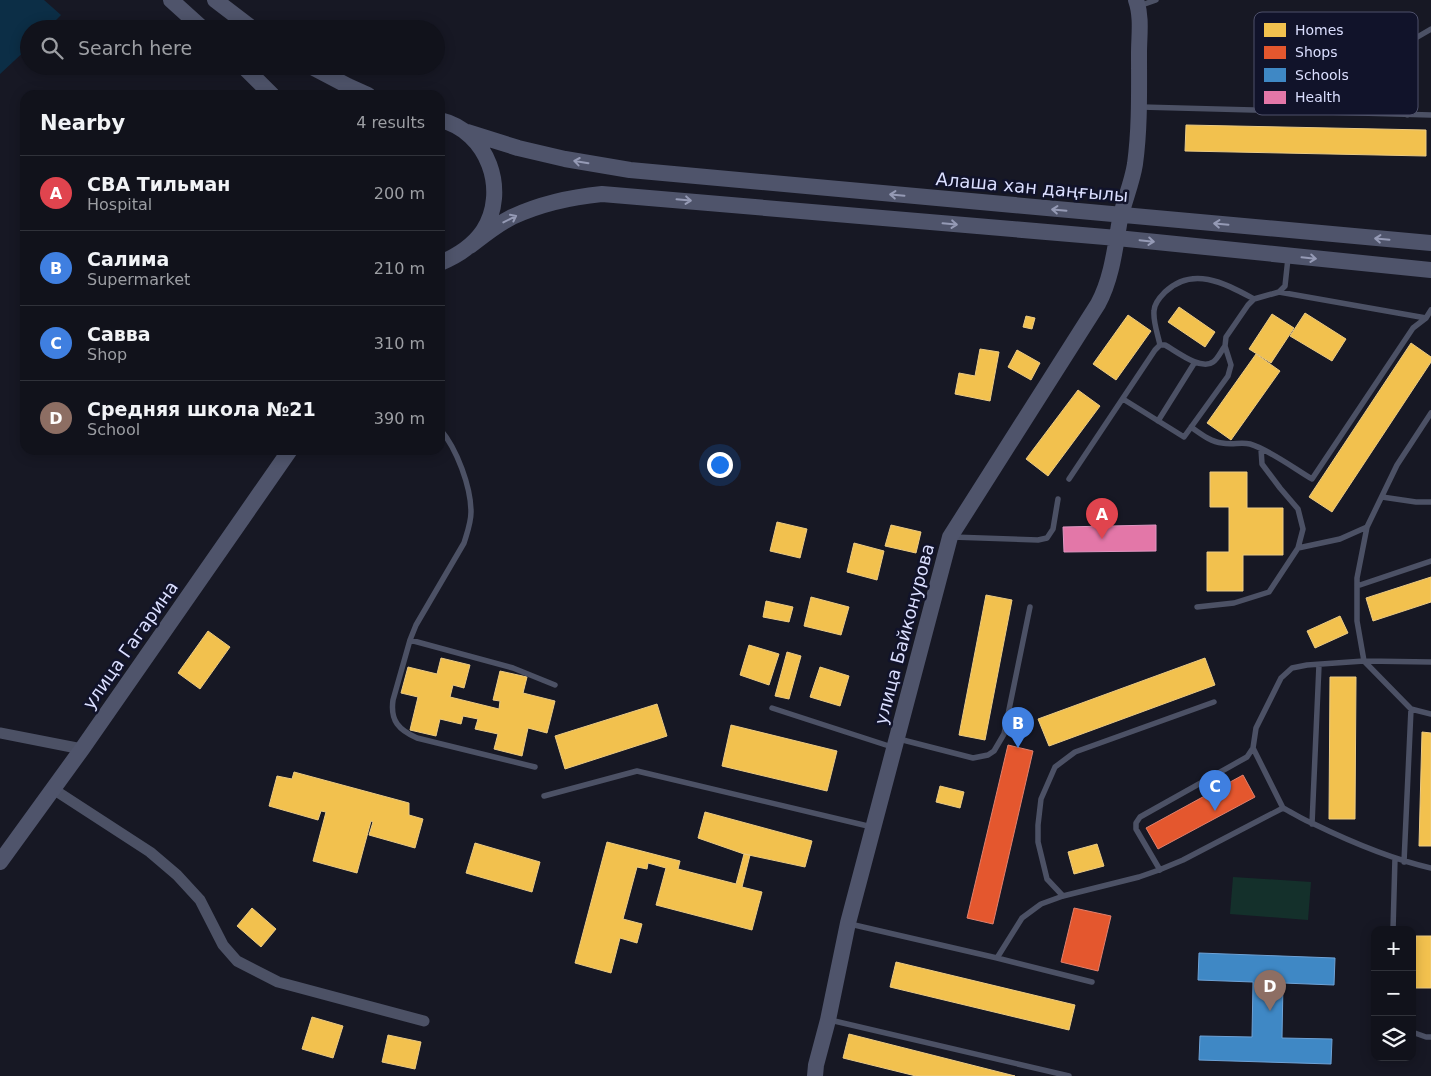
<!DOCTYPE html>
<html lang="en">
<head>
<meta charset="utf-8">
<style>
  :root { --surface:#11121b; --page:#1e2028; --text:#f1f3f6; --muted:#9c9ea3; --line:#30323a; --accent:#9699b2 }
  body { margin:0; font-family:"DejaVu Sans",sans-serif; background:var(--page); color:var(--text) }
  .controls { position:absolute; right:15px; bottom:15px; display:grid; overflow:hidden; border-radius:10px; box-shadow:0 2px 12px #0003 }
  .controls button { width:45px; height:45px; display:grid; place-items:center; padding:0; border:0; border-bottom:1px solid var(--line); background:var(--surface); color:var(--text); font:25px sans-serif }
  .you { position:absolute; left:719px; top:464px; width:18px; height:18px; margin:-12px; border:4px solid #fff; border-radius:50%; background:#1a73e8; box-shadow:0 0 0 8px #1a73e833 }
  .badge { display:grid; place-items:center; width:32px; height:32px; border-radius:50%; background:var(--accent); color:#fff; font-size:16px; font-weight:700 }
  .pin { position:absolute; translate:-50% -41px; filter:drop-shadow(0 1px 2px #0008) }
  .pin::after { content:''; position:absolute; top:26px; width:18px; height:15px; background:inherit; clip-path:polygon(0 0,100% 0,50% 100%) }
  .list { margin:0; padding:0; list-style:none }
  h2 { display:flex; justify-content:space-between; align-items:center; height:65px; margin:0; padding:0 20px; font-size:21px }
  h2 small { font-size:16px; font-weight:400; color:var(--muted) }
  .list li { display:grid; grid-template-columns:32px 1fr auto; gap:15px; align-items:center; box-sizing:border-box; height:75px; padding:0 20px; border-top:1px solid var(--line) }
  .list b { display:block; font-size:19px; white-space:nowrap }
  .list p { margin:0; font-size:16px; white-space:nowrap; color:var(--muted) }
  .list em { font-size:16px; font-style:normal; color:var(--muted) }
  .icon { flex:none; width:28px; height:28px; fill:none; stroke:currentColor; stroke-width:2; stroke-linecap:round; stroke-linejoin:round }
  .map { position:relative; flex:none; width:1431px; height:1076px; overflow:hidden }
  .search { position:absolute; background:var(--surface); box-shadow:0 2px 12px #0003; left:20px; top:20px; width:425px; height:55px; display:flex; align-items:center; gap:12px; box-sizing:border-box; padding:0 18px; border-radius:28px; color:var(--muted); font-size:19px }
  .panel { position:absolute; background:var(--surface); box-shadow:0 2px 12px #0003; left:20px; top:90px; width:425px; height:365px; border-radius:15px }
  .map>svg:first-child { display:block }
  .green { fill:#14302b }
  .water { fill:#0c2e46 }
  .homes { fill:#f2c14e; stroke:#ebca83 }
  .shops { fill:#e4572e; stroke:#e1806d }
  .schools { fill:#3f88c5; stroke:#6ea2d6 }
  .health { fill:#e377a8; stroke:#e196c2 }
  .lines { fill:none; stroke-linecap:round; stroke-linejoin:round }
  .lane { stroke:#4c5165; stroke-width:5.5 }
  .street { stroke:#4c5165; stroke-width:11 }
  .secondary { stroke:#4f546b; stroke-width:16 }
  .oneway { stroke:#959ab5 }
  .labels { text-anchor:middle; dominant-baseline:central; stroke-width:5; stroke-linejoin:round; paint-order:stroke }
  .street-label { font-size:18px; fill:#dbdfff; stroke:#11132a }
  .key { fill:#11132a; stroke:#4e506a; stroke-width:1 }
  .key-label { font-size:14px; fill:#dbdfff }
</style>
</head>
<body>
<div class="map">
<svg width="1431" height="1076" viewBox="0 0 1431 1076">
  <rect width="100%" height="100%" fill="#171824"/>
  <path class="green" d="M 1233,877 L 1311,882 L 1308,920 L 1230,914 Z"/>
  <path class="water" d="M 0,0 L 44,0 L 61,15 L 47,29 L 29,29 L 29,47 L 0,74 Z"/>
  <path class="homes" d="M 1186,125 L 1426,130 L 1426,156 L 1185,151 Z
    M 1179,307 L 1215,332 L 1205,347 L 1168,322 Z
    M 1305,313 L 1346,339 L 1332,361 L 1290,336 Z
    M 1272,314 L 1294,328 L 1271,363 L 1249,349 Z
    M 1128,315 L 1151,331 L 1116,380 L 1093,364 Z
    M 1026,316 L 1035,318 L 1032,329 L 1023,327 Z
    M 1411,343 L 1431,357 L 1431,362 L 1332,512 L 1309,497 Z
    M 980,349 L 999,352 L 990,401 L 955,394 L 959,373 L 975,376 Z
    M 1017,350 L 1040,363 L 1031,380 L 1008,367 Z
    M 1256,354 L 1280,371 L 1231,440 L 1207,423 Z
    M 1078,390 L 1100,406 L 1048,476 L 1026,459 Z
    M 1210,472 L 1247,472 L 1247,508 L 1283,508 L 1283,555 L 1243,555 L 1243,591 L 1207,591 L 1207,552 L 1229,552 L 1229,507 L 1210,507 Z
    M 777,522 L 807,529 L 800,558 L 770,551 Z
    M 891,525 L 921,532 L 916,553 L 885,546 Z
    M 854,543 L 884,551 L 877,580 L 847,572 Z
    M 1431,577 L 1431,602 L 1373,621 L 1366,598 Z
    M 986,595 L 1012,600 L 985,740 L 959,735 Z
    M 811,597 L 849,607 L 841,635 L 804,626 Z
    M 766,601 L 793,607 L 789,622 L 763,617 Z
    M 1340,616 L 1348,633 L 1315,648 L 1307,631 Z
    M 208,631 L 230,647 L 200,689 L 178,673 Z
    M 749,645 L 779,654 L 769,685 L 740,675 Z
    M 787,652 L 801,656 L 789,699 L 775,696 Z
    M 441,658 L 470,665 L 464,688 L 453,685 L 450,697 L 499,709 L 500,701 L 493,700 L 500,671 L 527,677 L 523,693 L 555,701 L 547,733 L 528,728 L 522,756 L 494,749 L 498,734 L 475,729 L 478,719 L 463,716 L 461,724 L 440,719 L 436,736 L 410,730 L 418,697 L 401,693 L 408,667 L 437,674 Z
    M 1205,658 L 1215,685 L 1049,746 L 1038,719 Z
    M 820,667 L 849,676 L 840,706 L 810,697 Z
    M 1330,677 L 1356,677 L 1355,819 L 1329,819 Z
    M 657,704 L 667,736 L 565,769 L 555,736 Z
    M 731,725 L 837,751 L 827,791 L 722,766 Z
    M 1422,732 L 1431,733 L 1431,846 L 1419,846 Z
    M 294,772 L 409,803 L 409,815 L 423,819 L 415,848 L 369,835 L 373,822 L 371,821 L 357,873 L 313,861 L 326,812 L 321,811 L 318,820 L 269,806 L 277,776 L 292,779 Z
    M 940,786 L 964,792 L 960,808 L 936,802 Z
    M 705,812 L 812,841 L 805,867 L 744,854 L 698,838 Z
    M 607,842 L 680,861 L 678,869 L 736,884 L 744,854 L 750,855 L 742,887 L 762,892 L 752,930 L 656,905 L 666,868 L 648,863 L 647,869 L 637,867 L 623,919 L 642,924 L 637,943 L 620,938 L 611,973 L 575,963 Z
    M 475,843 L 540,862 L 532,892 L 466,873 Z
    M 1097,844 L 1104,866 L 1074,874 L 1068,852 Z
    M 252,908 L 276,929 L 261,947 L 237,926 Z
    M 1416,936 L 1431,936 L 1431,988 L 1414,988 Z
    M 896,962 L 1075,1005 L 1069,1030 L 890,987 Z
    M 312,1017 L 343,1026 L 333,1058 L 302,1049 Z
    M 849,1034 L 1015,1076 L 916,1076 L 843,1058 Z
    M 388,1035 L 421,1042 L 415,1069 L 382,1062 Z"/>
  <path class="shops" d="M 1008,745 L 1033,751 L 993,924 L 967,918 Z
    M 1243,775 L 1255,797 L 1158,849 L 1146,828 Z
    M 1074,908 L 1111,916 L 1098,971 L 1061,962 Z"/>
  <path class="schools" d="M 1199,953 L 1335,958 L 1334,985 L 1283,983 L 1282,1038 L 1332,1039 L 1331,1064 L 1199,1060 L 1200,1036 L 1252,1037 L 1253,982 L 1198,980 Z"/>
  <path class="health" d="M 1156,525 L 1156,551 L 1064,552 L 1063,527 Z"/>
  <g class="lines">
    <path class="lane" d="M 1139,6 L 1156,0
      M 1141,107 L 1431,115
      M 1407,115 L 1410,51 L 1414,39 L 1431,29
      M 1279,292 L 1426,318
      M 1160,345 C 1158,335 1153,322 1154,311 C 1154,304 1160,297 1165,292 C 1193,265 1226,284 1254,299
      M 1123,399 L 1184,437 L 1228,376 L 1231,365 L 1225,346 L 1226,337 L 1248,305 L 1254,299 L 1279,292 L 1285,286 L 1288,258
      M 1431,413 L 1397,465 L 1367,527 L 1357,578 L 1357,621 L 1364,661 L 1307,665 L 1292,668 L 1281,678 L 1256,728 L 1253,748 L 1283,808 C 1293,813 1303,820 1314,824 C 1351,842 1391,859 1431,868
      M 1158,421 L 1195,362
      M 1191,427 C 1201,434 1211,442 1222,443 C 1232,445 1241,442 1250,444 C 1268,449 1295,469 1312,479 L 1413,328 L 1426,318 L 1431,310
      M 440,429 C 457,449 471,487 471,512 C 471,523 467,533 464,543 L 416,625 L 410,640 L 393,700 C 390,721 399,730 417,738 L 535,767
      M 1069,479 L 1155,350 L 1160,345 L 1165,345 C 1176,351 1201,371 1213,362 C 1218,359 1221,351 1225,346
      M 1382,497 L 1416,502 L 1431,502
      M 952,537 L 1038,540 L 1047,538 L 1053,529 L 1058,499
      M 1298,548 L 1340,539 L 1367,527
      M 1357,586 L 1431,561
      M 1197,607 L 1234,603 L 1269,592 L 1298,548 L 1303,529 L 1298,509 L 1280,488 L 1262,464 L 1261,449
      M 410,640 L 513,668 L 555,685
      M 1431,662 L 1364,661 L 1411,709 L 1431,714
      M 772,708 L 892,747
      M 899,739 L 973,758 L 988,755 L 994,751 L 1004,734 L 1030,607
      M 544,796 L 637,771 L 872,827
      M 1312,824 L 1319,665
      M 1404,862 L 1411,709
      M 1160,870 L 1136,829 L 1136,823 L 1140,817 L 1247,757 L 1253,748
      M 1063,896 L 1047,879 L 1038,842 L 1038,825 L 1041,799 L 1055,767 L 1075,752 L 1214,702
      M 850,924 L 997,958 L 1022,918 L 1041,904 L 1063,896 L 1139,877 L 1159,870 L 1183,860 L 1283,808
      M 1393,930 L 1395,858
      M 997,958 L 1092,982
      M 830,1020 L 1069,1076
      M 1412,1032 L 1426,1037 L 1431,1037"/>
    <path class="street" d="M 0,733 L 82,749
      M 53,789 L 150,852 L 177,875 L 200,900 L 223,945 L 237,961 L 278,982 L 424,1021"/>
    <path class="secondary" d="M 171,0 L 203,29
      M 215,0 L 253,29
      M 243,66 L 272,95
      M 310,66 L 348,86 L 368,95
      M 440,120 C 488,131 509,191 483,231 C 472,247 457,256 440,263
      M 467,132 L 518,148 L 565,159 L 630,170 L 1431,243
      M 470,246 C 483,236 496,225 512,217 C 540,204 571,197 602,194 L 1117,238 L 1431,270
      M 0,862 L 82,749 L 290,450
      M 815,1076 L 816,1065 L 828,1020 L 848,923 L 950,537 L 1098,304 C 1112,278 1115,248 1120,219 C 1124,201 1132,183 1135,164 C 1140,127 1139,90 1139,53 C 1139,36 1142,17 1136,0"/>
  </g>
  <defs><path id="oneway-shaft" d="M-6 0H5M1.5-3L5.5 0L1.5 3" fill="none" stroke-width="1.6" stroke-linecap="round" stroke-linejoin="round" transform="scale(1.25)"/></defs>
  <g class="oneway">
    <use href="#oneway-shaft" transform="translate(581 162) rotate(-171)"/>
    <use href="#oneway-shaft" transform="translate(897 195) rotate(-175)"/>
    <use href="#oneway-shaft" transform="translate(684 200) rotate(5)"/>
    <use href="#oneway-shaft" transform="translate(1059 210) rotate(-175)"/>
    <use href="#oneway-shaft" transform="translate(510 219) rotate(-27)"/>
    <use href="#oneway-shaft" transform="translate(950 224) rotate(5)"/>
    <use href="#oneway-shaft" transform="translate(1221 224) rotate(-175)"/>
    <use href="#oneway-shaft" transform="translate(1382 239) rotate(-175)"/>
    <use href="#oneway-shaft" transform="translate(1147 241) rotate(6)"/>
    <use href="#oneway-shaft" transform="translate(1309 258) rotate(6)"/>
  </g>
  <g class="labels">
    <g class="street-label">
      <text transform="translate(1032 187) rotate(5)">Алаша хан даңғылы</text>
      <text transform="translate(904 634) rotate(-75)">улица Байконурова</text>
      <text transform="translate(130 645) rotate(-55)">улица Гагарина</text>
    </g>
  </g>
  <rect x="1254" y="12" width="164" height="103" rx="8" class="key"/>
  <rect x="1264" y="23" width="22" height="14" fill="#f2c14e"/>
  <rect x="1264" y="46" width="22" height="13" fill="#e4572e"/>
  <rect x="1264" y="68" width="22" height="14" fill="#3f88c5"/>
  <rect x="1264" y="91" width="22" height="13" fill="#e377a8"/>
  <g class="key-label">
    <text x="1295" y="35">Homes</text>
    <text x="1295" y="57">Shops</text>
    <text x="1295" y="80">Schools</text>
    <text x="1295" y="102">Health</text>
  </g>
</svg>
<div class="controls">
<button>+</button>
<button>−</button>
<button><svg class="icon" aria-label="layers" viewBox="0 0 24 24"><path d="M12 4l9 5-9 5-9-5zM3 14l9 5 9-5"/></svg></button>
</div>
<div class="you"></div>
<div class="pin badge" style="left:1102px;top:539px;background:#e0444e">A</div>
<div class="pin badge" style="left:1018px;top:748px;background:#3f7fe0">B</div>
<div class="pin badge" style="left:1215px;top:811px;background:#3f7fe0">C</div>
<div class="pin badge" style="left:1270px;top:1011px;background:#8d6e63">D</div>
<div class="search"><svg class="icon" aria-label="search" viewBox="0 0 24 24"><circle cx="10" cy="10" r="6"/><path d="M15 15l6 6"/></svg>Search here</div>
<section class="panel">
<h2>Nearby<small>4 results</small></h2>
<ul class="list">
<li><span class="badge" style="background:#e0444e">A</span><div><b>СВА Тильман</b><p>Hospital</p></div><em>200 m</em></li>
<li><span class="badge" style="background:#3f7fe0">B</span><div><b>Салима</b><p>Supermarket</p></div><em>210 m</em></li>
<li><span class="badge" style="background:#3f7fe0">C</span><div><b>Савва</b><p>Shop</p></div><em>310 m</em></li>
<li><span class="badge" style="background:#8d6e63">D</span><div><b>Средняя школа №21</b><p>School</p></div><em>390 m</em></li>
</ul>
</section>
</div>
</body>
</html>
